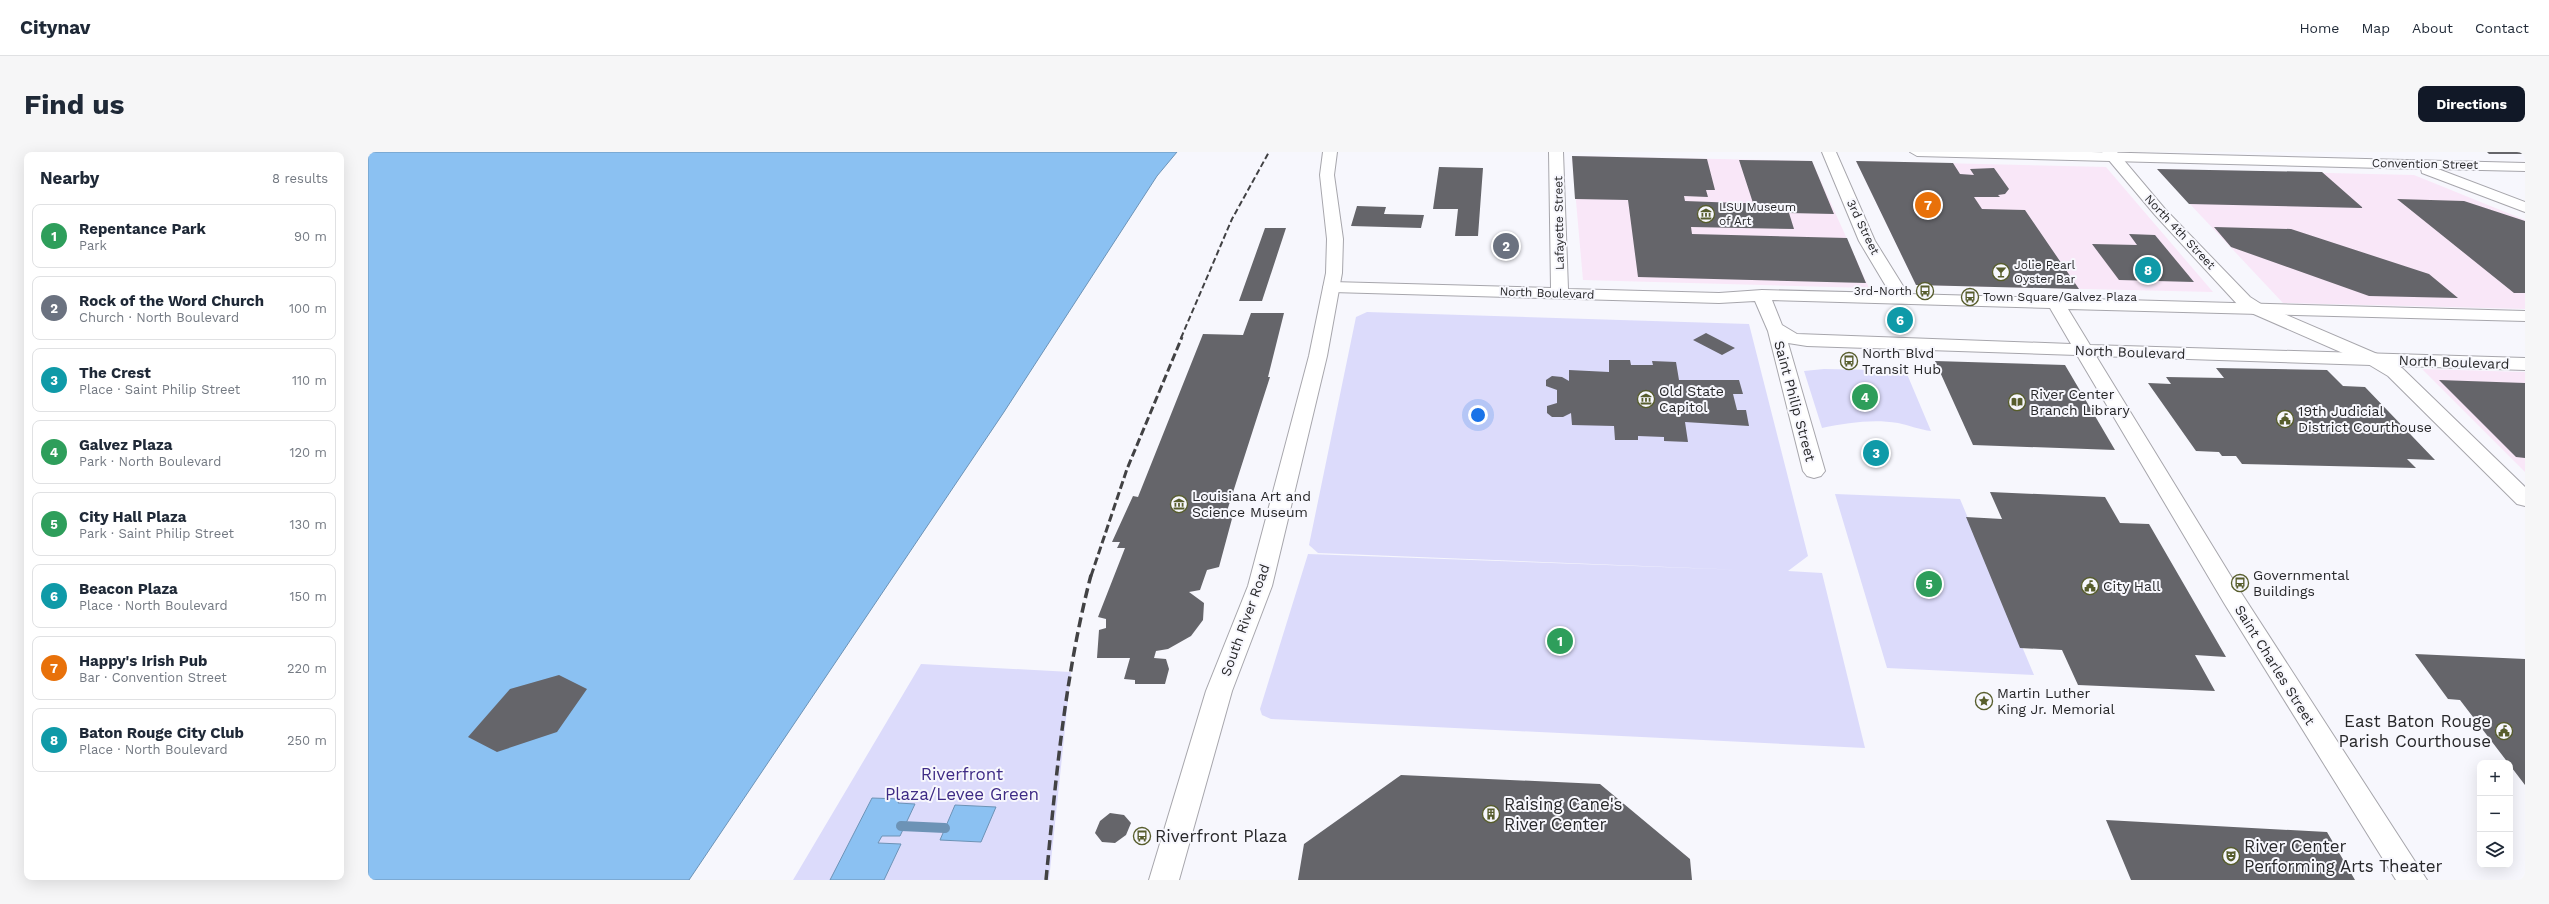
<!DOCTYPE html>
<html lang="en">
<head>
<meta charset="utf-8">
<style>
  :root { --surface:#fff; --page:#f6f6f7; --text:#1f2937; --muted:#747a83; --line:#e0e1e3; --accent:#111827 }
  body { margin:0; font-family:"Work Sans",sans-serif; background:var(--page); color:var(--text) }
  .controls { position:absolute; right:12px; bottom:12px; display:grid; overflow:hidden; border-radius:8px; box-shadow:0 4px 16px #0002 }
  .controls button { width:36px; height:36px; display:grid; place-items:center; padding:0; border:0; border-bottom:1px solid var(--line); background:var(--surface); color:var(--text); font:20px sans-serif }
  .you { position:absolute; left:1110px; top:263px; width:14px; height:14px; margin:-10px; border:3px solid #fff; border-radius:50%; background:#1a73e8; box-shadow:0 0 0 6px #1a73e833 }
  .badge { display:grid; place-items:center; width:26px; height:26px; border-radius:50%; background:var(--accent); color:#fff; font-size:13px; font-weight:700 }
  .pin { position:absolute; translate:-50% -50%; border:2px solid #fff; box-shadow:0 1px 4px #0006 }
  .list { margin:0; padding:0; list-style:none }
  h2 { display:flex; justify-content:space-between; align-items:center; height:52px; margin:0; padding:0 16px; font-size:17px }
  h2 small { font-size:13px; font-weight:400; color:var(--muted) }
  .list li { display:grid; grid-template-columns:26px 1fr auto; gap:12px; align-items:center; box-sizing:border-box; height:64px; margin:0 8px 8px; padding:0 8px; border:1px solid var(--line); border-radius:8px }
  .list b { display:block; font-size:15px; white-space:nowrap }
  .list p { margin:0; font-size:13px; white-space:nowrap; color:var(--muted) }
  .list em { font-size:13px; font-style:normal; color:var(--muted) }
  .icon { flex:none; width:22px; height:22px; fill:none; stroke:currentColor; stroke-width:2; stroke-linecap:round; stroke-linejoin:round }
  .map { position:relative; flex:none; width:2157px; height:728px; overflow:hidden; border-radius:8px }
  header { display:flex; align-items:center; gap:24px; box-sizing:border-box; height:56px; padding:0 20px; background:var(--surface); border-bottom:1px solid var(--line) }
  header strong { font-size:19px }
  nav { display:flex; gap:22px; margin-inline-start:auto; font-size:14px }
  .intro { display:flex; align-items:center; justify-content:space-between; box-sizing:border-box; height:96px; padding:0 24px }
  h1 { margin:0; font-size:28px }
  .button { padding:10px 18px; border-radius:8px; background:var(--accent); color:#fff; font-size:14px; font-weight:700 }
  main { display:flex; gap:24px; padding:0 24px }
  aside { flex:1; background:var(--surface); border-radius:8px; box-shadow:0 4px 16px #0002 }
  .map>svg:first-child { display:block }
  .commercial { fill:#f9e7f8 }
  .green { fill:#dcdbfb }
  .water { fill:#8bc1f2; stroke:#6d93b6 }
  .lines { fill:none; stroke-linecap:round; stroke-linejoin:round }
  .stream { stroke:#6d93b6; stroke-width:10 }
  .building { fill:#65656a }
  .minor-casing { stroke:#a7a6ac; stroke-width:2 }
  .major-casing { stroke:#a7a6ac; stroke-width:2 }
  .minor { fill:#fff; fill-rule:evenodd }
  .major { fill:#fff; fill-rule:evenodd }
  .rail-far2 { stroke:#424244; stroke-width:2; stroke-dasharray:6 3; stroke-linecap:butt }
  .rail-far1 { stroke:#424244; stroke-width:3; stroke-dasharray:8 3.5; stroke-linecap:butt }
  .rail { stroke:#424244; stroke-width:3.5; stroke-dasharray:10 5; stroke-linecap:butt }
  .labels { text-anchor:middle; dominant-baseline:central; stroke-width:4; stroke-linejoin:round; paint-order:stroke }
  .far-street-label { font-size:12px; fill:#272729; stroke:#f7f7fd }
  .far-poi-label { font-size:12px; fill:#272729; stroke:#f7f7fd; text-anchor:start }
  .street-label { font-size:14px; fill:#272729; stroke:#f7f7fd }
  .poi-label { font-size:14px; fill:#272729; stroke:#f7f7fd; text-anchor:start }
  .near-poi-label { font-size:17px; fill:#272729; stroke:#f7f7fd; text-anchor:start }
  .near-park-label { font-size:17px; fill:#3e2b85; stroke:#f7f7fd }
</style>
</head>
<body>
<header>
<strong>Citynav</strong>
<nav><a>Home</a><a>Map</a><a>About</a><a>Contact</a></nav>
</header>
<div class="intro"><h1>Find us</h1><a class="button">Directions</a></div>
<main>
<aside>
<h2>Nearby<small>8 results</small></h2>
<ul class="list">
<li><span class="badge" style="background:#2e9e5b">1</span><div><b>Repentance Park</b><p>Park</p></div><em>90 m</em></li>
<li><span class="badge" style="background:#6b7280">2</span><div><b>Rock of the Word Church</b><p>Church · North Boulevard</p></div><em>100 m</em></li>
<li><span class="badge" style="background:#0f9aa8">3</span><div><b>The Crest</b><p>Place · Saint Philip Street</p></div><em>110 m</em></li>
<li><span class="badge" style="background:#2e9e5b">4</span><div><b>Galvez Plaza</b><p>Park · North Boulevard</p></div><em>120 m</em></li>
<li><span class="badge" style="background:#2e9e5b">5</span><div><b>City Hall Plaza</b><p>Park · Saint Philip Street</p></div><em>130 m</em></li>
<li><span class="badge" style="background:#0f9aa8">6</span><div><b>Beacon Plaza</b><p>Place · North Boulevard</p></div><em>150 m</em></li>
<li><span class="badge" style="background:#e8710a">7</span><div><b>Happy's Irish Pub</b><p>Bar · Convention Street</p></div><em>220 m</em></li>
<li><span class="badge" style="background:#0f9aa8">8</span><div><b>Baton Rouge City Club</b><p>Place · North Boulevard</p></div><em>250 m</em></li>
</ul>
</aside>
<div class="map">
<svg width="2157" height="728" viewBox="0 0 2157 728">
  <rect width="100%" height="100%" fill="#f7f7fd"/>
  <path class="commercial" d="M 1204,4 L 1444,9 L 1501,136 L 1215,128 Z
    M 1488,9 L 1738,15 L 1845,140 L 1548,133 Z
    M 1789,17 L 2046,23 L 2157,68 L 2157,157 L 1915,151 Z
    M 2054,217 L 2157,220 L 2157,320 Z"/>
  <path class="green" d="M 999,160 L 1381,172 L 1440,404 L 1420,419 L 1454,421 L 1497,596 L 903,567 L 894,563 L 892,557 L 940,402 L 1375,418 L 950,401 L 941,393 L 988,165 Z
    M 1456,217 L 1509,218 L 1539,222 L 1563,279 C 1552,278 1541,273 1530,271 C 1503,267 1480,271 1454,276 L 1436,219 Z
    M 1467,342 L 1592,347 L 1666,523 L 1519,516 Z
    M 553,512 L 703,520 L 681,728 L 425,728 Z"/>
  <path class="water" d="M 0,0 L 809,0 L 789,24 L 636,260 L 321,728 L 0,728 Z
    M 504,646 L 532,647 L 530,651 L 547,652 L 532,684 L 514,684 L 510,691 L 533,692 L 516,728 L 462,728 Z
    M 587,653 L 628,655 L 613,690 L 572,688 Z"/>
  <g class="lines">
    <path class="stream" d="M 533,674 L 577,676"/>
  </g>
  <path class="building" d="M 2119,0 L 2157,0 L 2157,2 L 2121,2 Z
    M 1204,4 L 1339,7 L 1347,38 L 1338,38 L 1340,45 L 1316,44 L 1317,49 L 1370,51 L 1385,51 L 1371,8 L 1444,9 L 1466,62 L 1421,61 L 1426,77 L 1323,75 L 1324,82 L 1479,86 L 1498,131 L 1270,125 L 1260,48 L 1207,47 Z
    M 1488,9 L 1585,11 L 1592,22 L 1606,23 L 1602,17 L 1626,16 L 1641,37 L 1637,42 L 1630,43 L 1632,45 L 1606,45 L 1614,57 L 1657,58 L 1711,137 L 1548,133 Z
    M 1071,15 L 1115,16 L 1110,84 L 1087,84 L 1090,57 L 1065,57 Z
    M 1789,17 L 1954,20 L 1995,56 L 1821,52 Z
    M 2029,47 L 2096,49 L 2157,69 L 2157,141 L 2146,141 Z
    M 989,54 L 1018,55 L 1016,62 L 1056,63 L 1053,76 L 983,74 Z
    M 1846,75 L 1923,77 L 2061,122 L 2090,146 L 2001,144 L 1863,95 Z
    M 897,76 L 918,76 L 894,149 L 871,149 Z
    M 1761,82 L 1787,83 L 1826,130 L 1751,128 L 1724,92 L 1769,93 Z
    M 883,161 L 916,161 L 900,225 L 902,225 L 859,359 L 865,363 L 851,415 L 839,418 L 832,438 L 821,440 L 836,451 L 835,468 L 823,484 L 800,497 L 788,499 L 786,506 L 798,507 L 801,517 L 797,532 L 767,532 L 767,528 L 756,527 L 762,506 L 729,506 L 731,478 L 738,476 L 738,467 L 730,465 L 757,396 L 749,396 L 752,390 L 744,390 L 765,344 L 770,345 L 835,182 L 875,183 Z
    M 1338,181 L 1367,196 L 1354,203 L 1325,188 Z
    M 1241,208 L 1262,208 L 1263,213 L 1285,213 L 1284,209 L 1308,210 L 1311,228 L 1371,228 L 1375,242 L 1365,242 L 1369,258 L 1378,258 L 1381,274 L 1317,270 L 1320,290 L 1296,289 L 1296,285 L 1270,284 L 1270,288 L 1247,288 L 1246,274 L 1204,273 L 1203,261 L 1195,265 L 1184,265 L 1179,261 L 1179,254 L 1189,251 L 1189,238 L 1178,234 L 1178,228 L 1184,224 L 1194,225 L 1201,229 L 1201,218 L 1241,220 Z
    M 1567,209 L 1697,213 L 1747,298 L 1605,293 Z
    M 1848,216 L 1959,218 L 1975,234 L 1997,235 L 2067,308 L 2039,307 L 2048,316 L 1874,312 L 1868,304 L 1854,304 L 1851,300 L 1828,299 L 1780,231 L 1803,232 L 1798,225 L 1856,226 Z
    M 2071,228 L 2157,231 L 2157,306 L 2148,305 Z
    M 1622,340 L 1737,345 L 1752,371 L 1781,372 L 1858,505 L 1827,503 L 1847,539 L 1710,533 L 1694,498 L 1652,496 L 1598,365 L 1634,367 Z
    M 2047,502 L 2157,507 L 2157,633 L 2092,548 L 2080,547 Z
    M 191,523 L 219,537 L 189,580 L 129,600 L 100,585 L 142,537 Z
    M 1033,623 L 1232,632 L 1322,707 L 1324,728 L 930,728 L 936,692 Z
    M 742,661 L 756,663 L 763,671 L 758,683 L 747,691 L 734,690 L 727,681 L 732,669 Z
    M 1738,668 L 1959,680 L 1987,728 L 1763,728 Z"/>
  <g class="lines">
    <g class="minor-casing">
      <path id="minor" d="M 1181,0 L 1195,0 L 1200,137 L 1351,141 L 1394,138 L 1522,141 L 1491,89 L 1454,0 L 1468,0 L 1507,89 L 1540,142 L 2157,159 L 2157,169 L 1700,157 L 1722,193 L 2157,206 L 2157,218 L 1728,204 L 1872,439 L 2059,728 L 2028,728 L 1856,451 L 1709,203 L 1439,194 L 1420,191 L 1457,319 L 1453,324 L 1446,326 L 1439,324 L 1435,319 L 1400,179 L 1387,149 L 1351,151 L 964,140 L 958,139 L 955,135 L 958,131 L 964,130 L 1183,136 ZM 1404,148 L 1682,156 L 1703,192 L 1429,182 L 1414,173 Z
        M 1542,0 L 1723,0 L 2157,11 L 2157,19 L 2070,17 L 2157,50 L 2157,60 L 2054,21 L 2053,17 L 1549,4 Z"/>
    </g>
    <g class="major-casing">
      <path id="major" d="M 955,0 L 969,0 L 966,23 L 975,87 L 974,121 L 959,204 L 904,434 L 864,539 L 811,728 L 781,728 L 838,539 L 880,434 L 941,204 L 958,121 L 959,87 L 952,23 Z
        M 1734,0 L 1749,0 L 1797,57 L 1882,145 L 1893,152 L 2014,204 L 2034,216 L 2157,335 L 2157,354 L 2149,352 L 2020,224 L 2000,212 L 1881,160 L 1870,153 L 1787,63 Z"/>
    </g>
    <use href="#minor" class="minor"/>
    <use href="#major" class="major"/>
    <path class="rail-far2" d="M 813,186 L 864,67 L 901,0"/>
    <path class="rail-far1" d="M 723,424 L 759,317 L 814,185"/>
    <path class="rail" d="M 678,728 C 688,625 697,523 723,423"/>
  </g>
  <defs>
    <g id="museum-ring" transform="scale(0.9)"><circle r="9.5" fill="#f7f7fd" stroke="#575d2c" stroke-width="1.5"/><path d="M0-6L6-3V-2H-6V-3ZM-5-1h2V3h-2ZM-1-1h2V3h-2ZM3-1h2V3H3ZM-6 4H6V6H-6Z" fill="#575d2c"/></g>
    <g id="bar-ring" transform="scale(0.9)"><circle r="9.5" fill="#f7f7fd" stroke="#575d2c" stroke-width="1.5"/><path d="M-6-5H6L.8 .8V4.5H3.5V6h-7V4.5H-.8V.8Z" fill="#575d2c"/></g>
    <g id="bus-ring" transform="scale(0.9)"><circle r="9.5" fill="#f7f7fd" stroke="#575d2c" stroke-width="1.5"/><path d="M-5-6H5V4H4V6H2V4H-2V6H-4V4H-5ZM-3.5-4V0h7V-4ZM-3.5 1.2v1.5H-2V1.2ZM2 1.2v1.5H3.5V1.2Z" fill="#575d2c"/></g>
    <g id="library-ring" transform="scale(0.9)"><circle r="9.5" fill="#f7f7fd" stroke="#575d2c" stroke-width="1.5"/><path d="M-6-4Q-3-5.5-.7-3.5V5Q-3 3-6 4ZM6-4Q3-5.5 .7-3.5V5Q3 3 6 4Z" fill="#575d2c"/></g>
    <g id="civic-ring" transform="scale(0.9)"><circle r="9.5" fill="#f7f7fd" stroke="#575d2c" stroke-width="1.5"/><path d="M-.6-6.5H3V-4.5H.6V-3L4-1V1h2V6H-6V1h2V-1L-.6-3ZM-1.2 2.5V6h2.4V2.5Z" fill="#575d2c"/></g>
    <g id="sight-ring" transform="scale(0.9)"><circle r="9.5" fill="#f7f7fd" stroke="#575d2c" stroke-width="1.5"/><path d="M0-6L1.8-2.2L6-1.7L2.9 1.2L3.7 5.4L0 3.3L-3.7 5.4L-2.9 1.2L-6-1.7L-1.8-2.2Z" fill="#575d2c"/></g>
    <g id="building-ring" transform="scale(0.9)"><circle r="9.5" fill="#f7f7fd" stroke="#575d2c" stroke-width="1.5"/><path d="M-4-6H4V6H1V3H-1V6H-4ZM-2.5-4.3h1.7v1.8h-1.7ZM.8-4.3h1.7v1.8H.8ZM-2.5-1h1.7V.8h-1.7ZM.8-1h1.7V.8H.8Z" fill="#575d2c"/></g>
    <g id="theatre-ring" transform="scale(0.9)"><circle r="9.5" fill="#f7f7fd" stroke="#575d2c" stroke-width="1.5"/><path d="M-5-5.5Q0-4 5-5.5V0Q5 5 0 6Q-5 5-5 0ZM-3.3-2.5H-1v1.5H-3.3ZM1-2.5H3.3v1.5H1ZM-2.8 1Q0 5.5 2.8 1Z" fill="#575d2c"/></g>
  </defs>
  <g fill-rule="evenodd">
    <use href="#museum-ring" x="1338" y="62"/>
    <use href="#bar-ring" x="1633" y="120"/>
    <use href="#bus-ring" x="1557" y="139"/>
    <use href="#bus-ring" x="1602" y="145"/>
    <use href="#bus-ring" x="1481" y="209"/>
    <use href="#museum-ring" x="1278" y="247"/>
    <use href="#library-ring" x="1649" y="250"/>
    <use href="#civic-ring" x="1917" y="267"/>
    <use href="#museum-ring" x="811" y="352"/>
    <use href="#bus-ring" x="1872" y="431"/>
    <use href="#civic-ring" x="1722" y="434"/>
    <use href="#sight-ring" x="1616" y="549"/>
    <use href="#civic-ring" x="2136" y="579"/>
    <use href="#building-ring" x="1123" y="662"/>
    <use href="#bus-ring" x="774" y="684"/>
    <use href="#theatre-ring" x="1863" y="704"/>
  </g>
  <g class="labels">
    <g class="far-street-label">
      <text transform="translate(2057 12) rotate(1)">Convention Street</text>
      <text transform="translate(1191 71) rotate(-91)">Lafayette Street</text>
      <text transform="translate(1495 75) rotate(64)">3rd Street</text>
      <text transform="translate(1812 80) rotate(47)">North 4th Street</text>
      <text transform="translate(1179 141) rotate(2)">North Boulevard</text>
    </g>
    <g class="far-poi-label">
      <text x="1351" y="55">LSU Museum<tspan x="1351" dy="14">of Art</tspan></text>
      <text x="1646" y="113">Jolie Pearl<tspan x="1646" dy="14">Oyster Bar</tspan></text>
      <text x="1544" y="139" text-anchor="end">3rd-North</text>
      <text x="1615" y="145">Town Square/Galvez Plaza</text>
    </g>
    <g class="street-label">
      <text transform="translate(1762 200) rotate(2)">North Boulevard</text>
      <text transform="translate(2086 210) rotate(2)">North Boulevard</text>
      <text transform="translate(1427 249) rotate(75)">Saint Philip Street</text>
      <text transform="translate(877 468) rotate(-70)">South River Road</text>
      <text transform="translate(1907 513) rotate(58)">Saint Charles Street</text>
    </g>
    <g class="poi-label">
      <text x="1494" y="201">North Blvd<tspan x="1494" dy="16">Transit Hub</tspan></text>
      <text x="1291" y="239">Old State<tspan x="1291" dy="16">Capitol</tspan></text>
      <text x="1662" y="242">River Center<tspan x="1662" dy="16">Branch Library</tspan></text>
      <text x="1930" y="259">19th Judicial<tspan x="1930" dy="16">District Courthouse</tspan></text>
      <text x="824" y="344">Louisiana Art and<tspan x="824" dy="16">Science Museum</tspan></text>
      <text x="1885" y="423">Governmental<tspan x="1885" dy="16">Buildings</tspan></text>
      <text x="1735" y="434">City Hall</text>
      <text x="1629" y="541">Martin Luther<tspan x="1629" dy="16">King Jr. Memorial</tspan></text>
    </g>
    <g class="near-poi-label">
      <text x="2123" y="569" text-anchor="end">East Baton Rouge<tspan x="2123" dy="20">Parish Courthouse</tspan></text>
      <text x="1136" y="652">Raising Cane's<tspan x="1136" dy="20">River Center</tspan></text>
      <text x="787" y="684">Riverfront Plaza</text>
      <text x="1876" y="694">River Center<tspan x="1876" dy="20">Performing Arts Theater</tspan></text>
    </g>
    <g class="near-park-label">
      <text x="594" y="622">Riverfront<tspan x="594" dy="20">Plaza/Levee Green</tspan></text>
    </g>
  </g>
</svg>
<div class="controls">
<button>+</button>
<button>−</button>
<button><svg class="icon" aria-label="layers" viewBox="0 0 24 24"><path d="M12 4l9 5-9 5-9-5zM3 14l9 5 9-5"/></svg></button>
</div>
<div class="you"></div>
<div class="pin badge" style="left:1192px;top:489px;background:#2e9e5b">1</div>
<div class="pin badge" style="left:1138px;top:94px;background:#6b7280">2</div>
<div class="pin badge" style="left:1508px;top:301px;background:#0f9aa8">3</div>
<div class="pin badge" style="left:1497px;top:245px;background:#2e9e5b">4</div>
<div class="pin badge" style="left:1561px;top:432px;background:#2e9e5b">5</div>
<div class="pin badge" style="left:1532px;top:168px;background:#0f9aa8">6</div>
<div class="pin badge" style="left:1560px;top:53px;background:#e8710a">7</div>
<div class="pin badge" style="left:1780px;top:118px;background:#0f9aa8">8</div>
</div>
</main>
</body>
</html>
